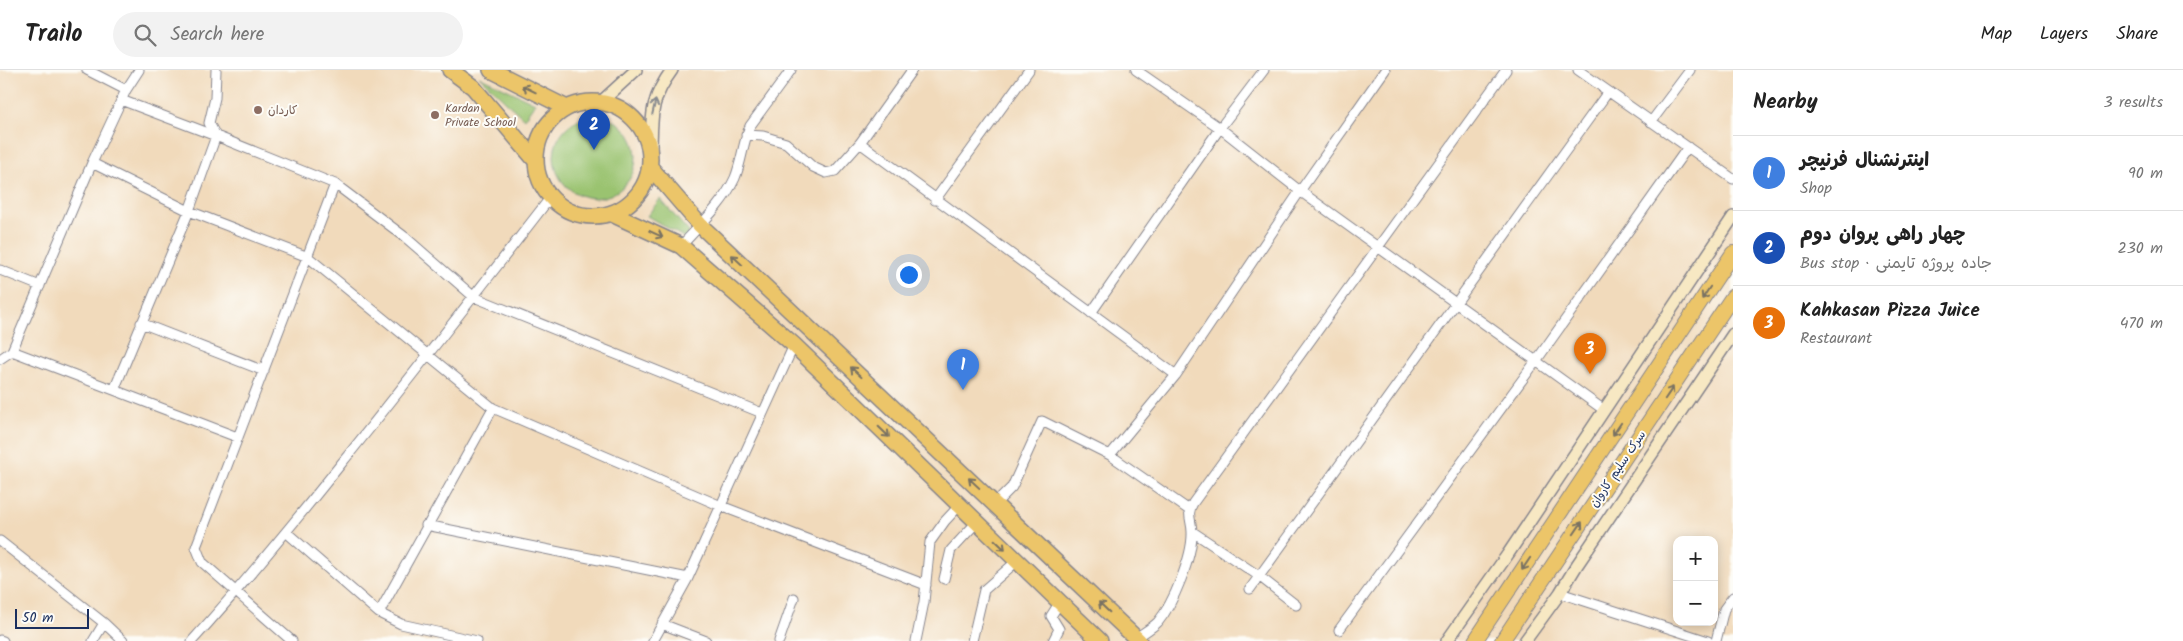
<!DOCTYPE html>
<html lang="en">
<head>
<meta charset="utf-8">
<style>
  :root { --surface:#fff; --page:#f2f2f2; --text:#222; --muted:#767676; --line:#e0e0e0; --accent:#d93025 }
  body { margin:0; font-family:Kalam,"Playpen Sans Arabic",sans-serif; background:var(--page); color:var(--text) }
  .controls { position:absolute; right:15px; bottom:15px; display:grid; overflow:hidden; border-radius:10px; box-shadow:0 2px 12px #0003 }
  .controls button { width:45px; height:45px; display:grid; place-items:center; padding:0; border:0; border-bottom:1px solid var(--line); background:var(--surface); color:var(--text); font:25px sans-serif }
  .scale { position:absolute; left:15px; bottom:12px; width:74px; box-sizing:border-box; padding-left:5px; border:2px solid #1b2f5e; border-top:0; font-size:14px; line-height:18px; white-space:nowrap; color:#1b2f5e; -webkit-text-stroke:4px #fdfcf7; paint-order:stroke }
  .you { position:absolute; left:908px; top:204px; width:18px; height:18px; margin:-12px; border:4px solid #fff; border-radius:50%; background:#1a73e8; box-shadow:0 0 0 8px #1a73e833 }
  .badge { display:grid; place-items:center; width:32px; height:32px; border-radius:50%; background:var(--accent); color:#fff; font-size:16px; font-weight:700 }
  .pin { position:absolute; translate:-50% -41px; filter:drop-shadow(0 1px 2px #0008) }
  .pin::after { content:''; position:absolute; top:26px; width:18px; height:15px; background:inherit; clip-path:polygon(0 0,100% 0,50% 100%) }
  .list { margin:0; padding:0; list-style:none }
  h2 { display:flex; justify-content:space-between; align-items:center; height:65px; margin:0; padding:0 20px; font-size:21px }
  h2 small { font-size:16px; font-weight:400; color:var(--muted) }
  .list li { display:grid; grid-template-columns:32px 1fr auto; gap:15px; align-items:center; box-sizing:border-box; height:75px; padding:0 20px; border-top:1px solid var(--line) }
  .list b { display:block; font-size:19px; white-space:nowrap }
  .list p { margin:0; font-size:16px; white-space:nowrap; color:var(--muted) }
  .list em { font-size:16px; font-style:normal; color:var(--muted) }
  .icon { flex:none; width:28px; height:28px; fill:none; stroke:currentColor; stroke-width:2; stroke-linecap:round; stroke-linejoin:round }
  .map { position:relative; flex:none; width:1733px; height:571px; overflow:hidden }
  header { display:flex; align-items:center; gap:30px; box-sizing:border-box; height:70px; padding:0 25px; background:var(--surface); border-bottom:1px solid var(--line) }
  header strong { font-size:24px }
  nav { display:flex; gap:28px; margin-inline-start:auto; font-size:18px }
  .search { width:350px; height:45px; background:var(--page); display:flex; align-items:center; gap:12px; box-sizing:border-box; padding:0 18px; border-radius:28px; color:var(--muted); font-size:19px }
  main { display:flex }
  aside { flex:1; background:var(--surface) }
  .map>svg:first-child { display:block }
  .green { fill:#9ac36f; stroke:#5a7966 }
  .lines { fill:none; stroke-linecap:round; stroke-linejoin:round }
  .street-casing { stroke:#86848c; stroke-width:11 }
  .secondary-casing { stroke:#86848c; stroke-width:14 }
  .primary-casing { stroke:#86848c; stroke-width:16 }
  .highway-casing { stroke:#86848c; stroke-width:18 }
  .street { stroke:#fff; stroke-width:9 }
  .secondary { stroke:#f7e8c3; stroke-width:11 }
  .primary { stroke:#ecc569; stroke-width:14 }
  .highway { stroke:#ecc569; stroke-width:15 }
  .oneway { stroke:#797263 }
  .oneway2 { stroke:#898c90 }
  .education-dot { fill:#8d6e63; stroke:#fdfcf7; stroke-width:2 }
  .labels { text-anchor:middle; dominant-baseline:central; stroke-width:4; stroke-linejoin:round; paint-order:stroke }
  .education-label { font-size:12px; fill:#785e54; stroke:#fdfcf7; text-anchor:start }
  .street-label { font-size:12px; fill:#1b2f5e; stroke:#fdfcf7 }
</style>
</head>
<body>
<header>
<strong>Trailo</strong>
<div class="search"><svg class="icon" aria-label="search" viewBox="0 0 24 24"><circle cx="10" cy="10" r="6"/><path d="M15 15l6 6"/></svg>Search here</div>
<nav><a>Map</a><a>Layers</a><a>Share</a></nav>
</header>
<main>
<div class="map">
<svg width="1733" height="571" viewBox="0 0 1733 571">
  <rect width="100%" height="100%" fill="#fdfcf7"/>
  <filter id="ink" filterUnits="userSpaceOnUse"><feTurbulence type="fractalNoise" baseFrequency=".02" numOctaves="2"/><feDisplacementMap in="SourceGraphic" scale="10" xChannelSelector="R" yChannelSelector="G"/><feConvolveMatrix kernelMatrix="1 2 1 2 8 2 1 2 1" color-interpolation-filters="sRGB"/></filter>
  <filter id="wash" filterUnits="userSpaceOnUse"><feTurbulence type="fractalNoise" baseFrequency=".0096" numOctaves="4" result="noise"/><feDisplacementMap in="SourceGraphic" scale="20" xChannelSelector="R" yChannelSelector="G"/><feGaussianBlur stdDeviation="1.12" result="paint"/><feColorMatrix in="noise" values="0 0 0 0 0 0 0 0 0 0 0 0 0 0 0 0 0 1.4 0 .05"/><feComposite in="paint" operator="in"/></filter>
  <g filter="url(#wash)">
    <rect width="100%" height="100%" fill="#f1dabb"/>
    <path class="green" d="M 479,6 L 535,33 L 524,49 Z
      M554 87a41 41 0 1 1 82 0a41 41 0 1 1-82 0Z
      M 660,129 L 689,162 L 685,168 L 647,146 Z"/>
  </g>
  <g filter="url(#ink)">
    <g class="lines">
      <g class="street-casing">
        <path id="street" d="M 87,0 L 126,20
          M 1136,0 L 1220,58 L 1300,121 L 1604,340
          M 1578,0 L 1733,109
          M 121,30 L 216,66 L 335,114 L 405,167 L 474,227 L 762,343
          M 1651,52 L 1690,0
          M 746,65 L 763,66 L 786,73 L 813,97 L 826,103 L 835,101 L 860,73 L 912,0
          M 860,73 L 1176,305
          M 92,93 L 189,141 L 308,187 L 493,338 L 721,436 L 926,515
          M 935,130 L 1029,0
          M 681,176 C 700,155 723,134 735,108 C 742,91 743,72 750,56 L 791,0
          M 0,200 L 40,216
          M 1091,243 L 1220,58 L 1264,0
          M 141,253 L 264,301
          M 12,281 L 237,367
          M 0,289 L 12,281 L 92,93 L 126,20 L 139,0
          M 114,320 L 189,141 L 216,66 L 209,53 L 215,28 L 216,0
          M 1110,385 L 1176,305 L 1300,121 L 1385,0
          M 996,433 L 1012,417 L 1042,351 L 1110,385 L 1189,440
          M 426,455 L 688,508
          M 286,462 L 379,543 L 401,554 L 477,571
          M 1193,462 L 1259,506 L 1296,535
          M 0,471 L 104,553 L 123,571
          M 944,509 L 951,480 L 977,452
          M 1250,519 L 1608,22
          M 1560,523 L 1708,571
          M 379,543 L 493,338
          M 662,554 L 706,571
          M 1339,560 L 1536,291 L 1688,77
          M 1136,568 C 1143,563 1152,558 1158,552 C 1173,534 1193,486 1192,462 C 1192,451 1186,444 1193,433 L 1506,0
          M 0,570 L 3,571
          M 93,571 L 104,553
          M 192,571 C 244,514 293,454 341,394 C 412,306 481,217 550,128
          M 292,571 L 202,492 L 196,477 L 335,114
          M 653,571 L 688,508 L 794,275
          M 779,571 L 794,528
          M 916,571 L 924,532 L 930,472 L 945,451 L 960,435
          M 972,571 L 984,520 L 1017,491
          M 1053,571 L 1059,559 L 1051,546 L 1060,532
          M 1716,571 L 1724,539 L 1733,527"/>
      </g>
      <g class="secondary-casing">
        <path id="secondary" d="M 601,32 L 636,0
          M 651,80 C 652,44 650,30 672,0
          M 1447,571 L 1508,484 L 1733,147
          M 1525,571 L 1560,523 L 1577,495 L 1733,264"/>
      </g>
      <g class="primary-casing">
        <path id="primary" d="M 1475,571 L 1733,183
          M 1502,571 L 1733,226"/>
      </g>
      <g class="highway-casing">
        <path id="highway" d="M 450,0 L 473,17 L 535,90
          M 491,0 L 567,38
          M536 89a57 57 0 1 1 114 0a57 57 0 1 1-114 0Z
          M 651,98 L 700,155 L 1139,571
          M 612,144 L 681,176 L 794,275 L 1100,571"/>
      </g>
      <use href="#street" class="street"/>
      <use href="#secondary" class="secondary"/>
      <use href="#primary" class="primary"/>
      <use href="#highway" class="highway"/>
    </g>
    <defs><path id="oneway-shaft" d="M-6 0H5M1.5-3L5.5 0L1.5 3" fill="none" stroke-width="1.6" stroke-linecap="round" stroke-linejoin="round" transform="scale(1.25)"/></defs>
    <g class="oneway">
      <use href="#oneway-shaft" transform="translate(529 19) rotate(-154)"/>
      <use href="#oneway-shaft" transform="translate(656 164) rotate(25)"/>
      <use href="#oneway-shaft" transform="translate(737 190) rotate(-137)"/>
      <use href="#oneway-shaft" transform="translate(1706 223) rotate(123)"/>
      <use href="#oneway-shaft" transform="translate(856 302) rotate(-137)"/>
      <use href="#oneway-shaft" transform="translate(1669 323) rotate(-56)"/>
      <use href="#oneway-shaft" transform="translate(1617 359) rotate(124)"/>
      <use href="#oneway-shaft" transform="translate(884 362) rotate(44)"/>
      <use href="#oneway-shaft" transform="translate(974 413) rotate(-137)"/>
      <use href="#oneway-shaft" transform="translate(1578 458) rotate(-56)"/>
      <use href="#oneway-shaft" transform="translate(1000 475) rotate(44)"/>
      <use href="#oneway-shaft" transform="translate(1526 494) rotate(124)"/>
      <use href="#oneway-shaft" transform="translate(1104 537) rotate(-136)"/>
    </g>
    <use class="oneway2" href="#oneway-shaft" transform="translate(654 37) rotate(-77)"/>
  </g>
  <g class="education-dot">
    <circle cx="258" cy="40" r="5"/>
    <circle cx="435" cy="45" r="5"/>
  </g>
  <g class="labels">
    <g class="education-label">
      <text x="445" y="38">Kardan<tspan x="445" dy="14">Private School</tspan></text>
      <text x="268" y="40">کاردان</text>
    </g>
    <g class="street-label">
      <text transform="translate(1618 399) rotate(-56)">سرک سلیم کاروان</text>
    </g>
  </g>
</svg>
<div class="controls">
<button>+</button>
<button>−</button>
</div>
<div class="scale">50 m</div>
<div class="you"></div>
<div class="pin badge" style="left:963px;top:320px;background:#3f7fe0">1</div>
<div class="pin badge" style="left:594px;top:80px;background:#1a4fb4">2</div>
<div class="pin badge" style="left:1590px;top:304px;background:#e8710a">3</div>
</div>
<aside>
<h2>Nearby<small>3 results</small></h2>
<ul class="list">
<li><span class="badge" style="background:#3f7fe0">1</span><div><b>اینترنشنال فرنیچر</b><p>Shop</p></div><em>90 m</em></li>
<li><span class="badge" style="background:#1a4fb4">2</span><div><b>چهار راهی پروان دوم</b><p>Bus stop · جاده پروژه تایمنی</p></div><em>230 m</em></li>
<li><span class="badge" style="background:#e8710a">3</span><div><b>Kahkasan Pizza Juice</b><p>Restaurant</p></div><em>470 m</em></li>
</ul>
</aside>
</main>
</body>
</html>
